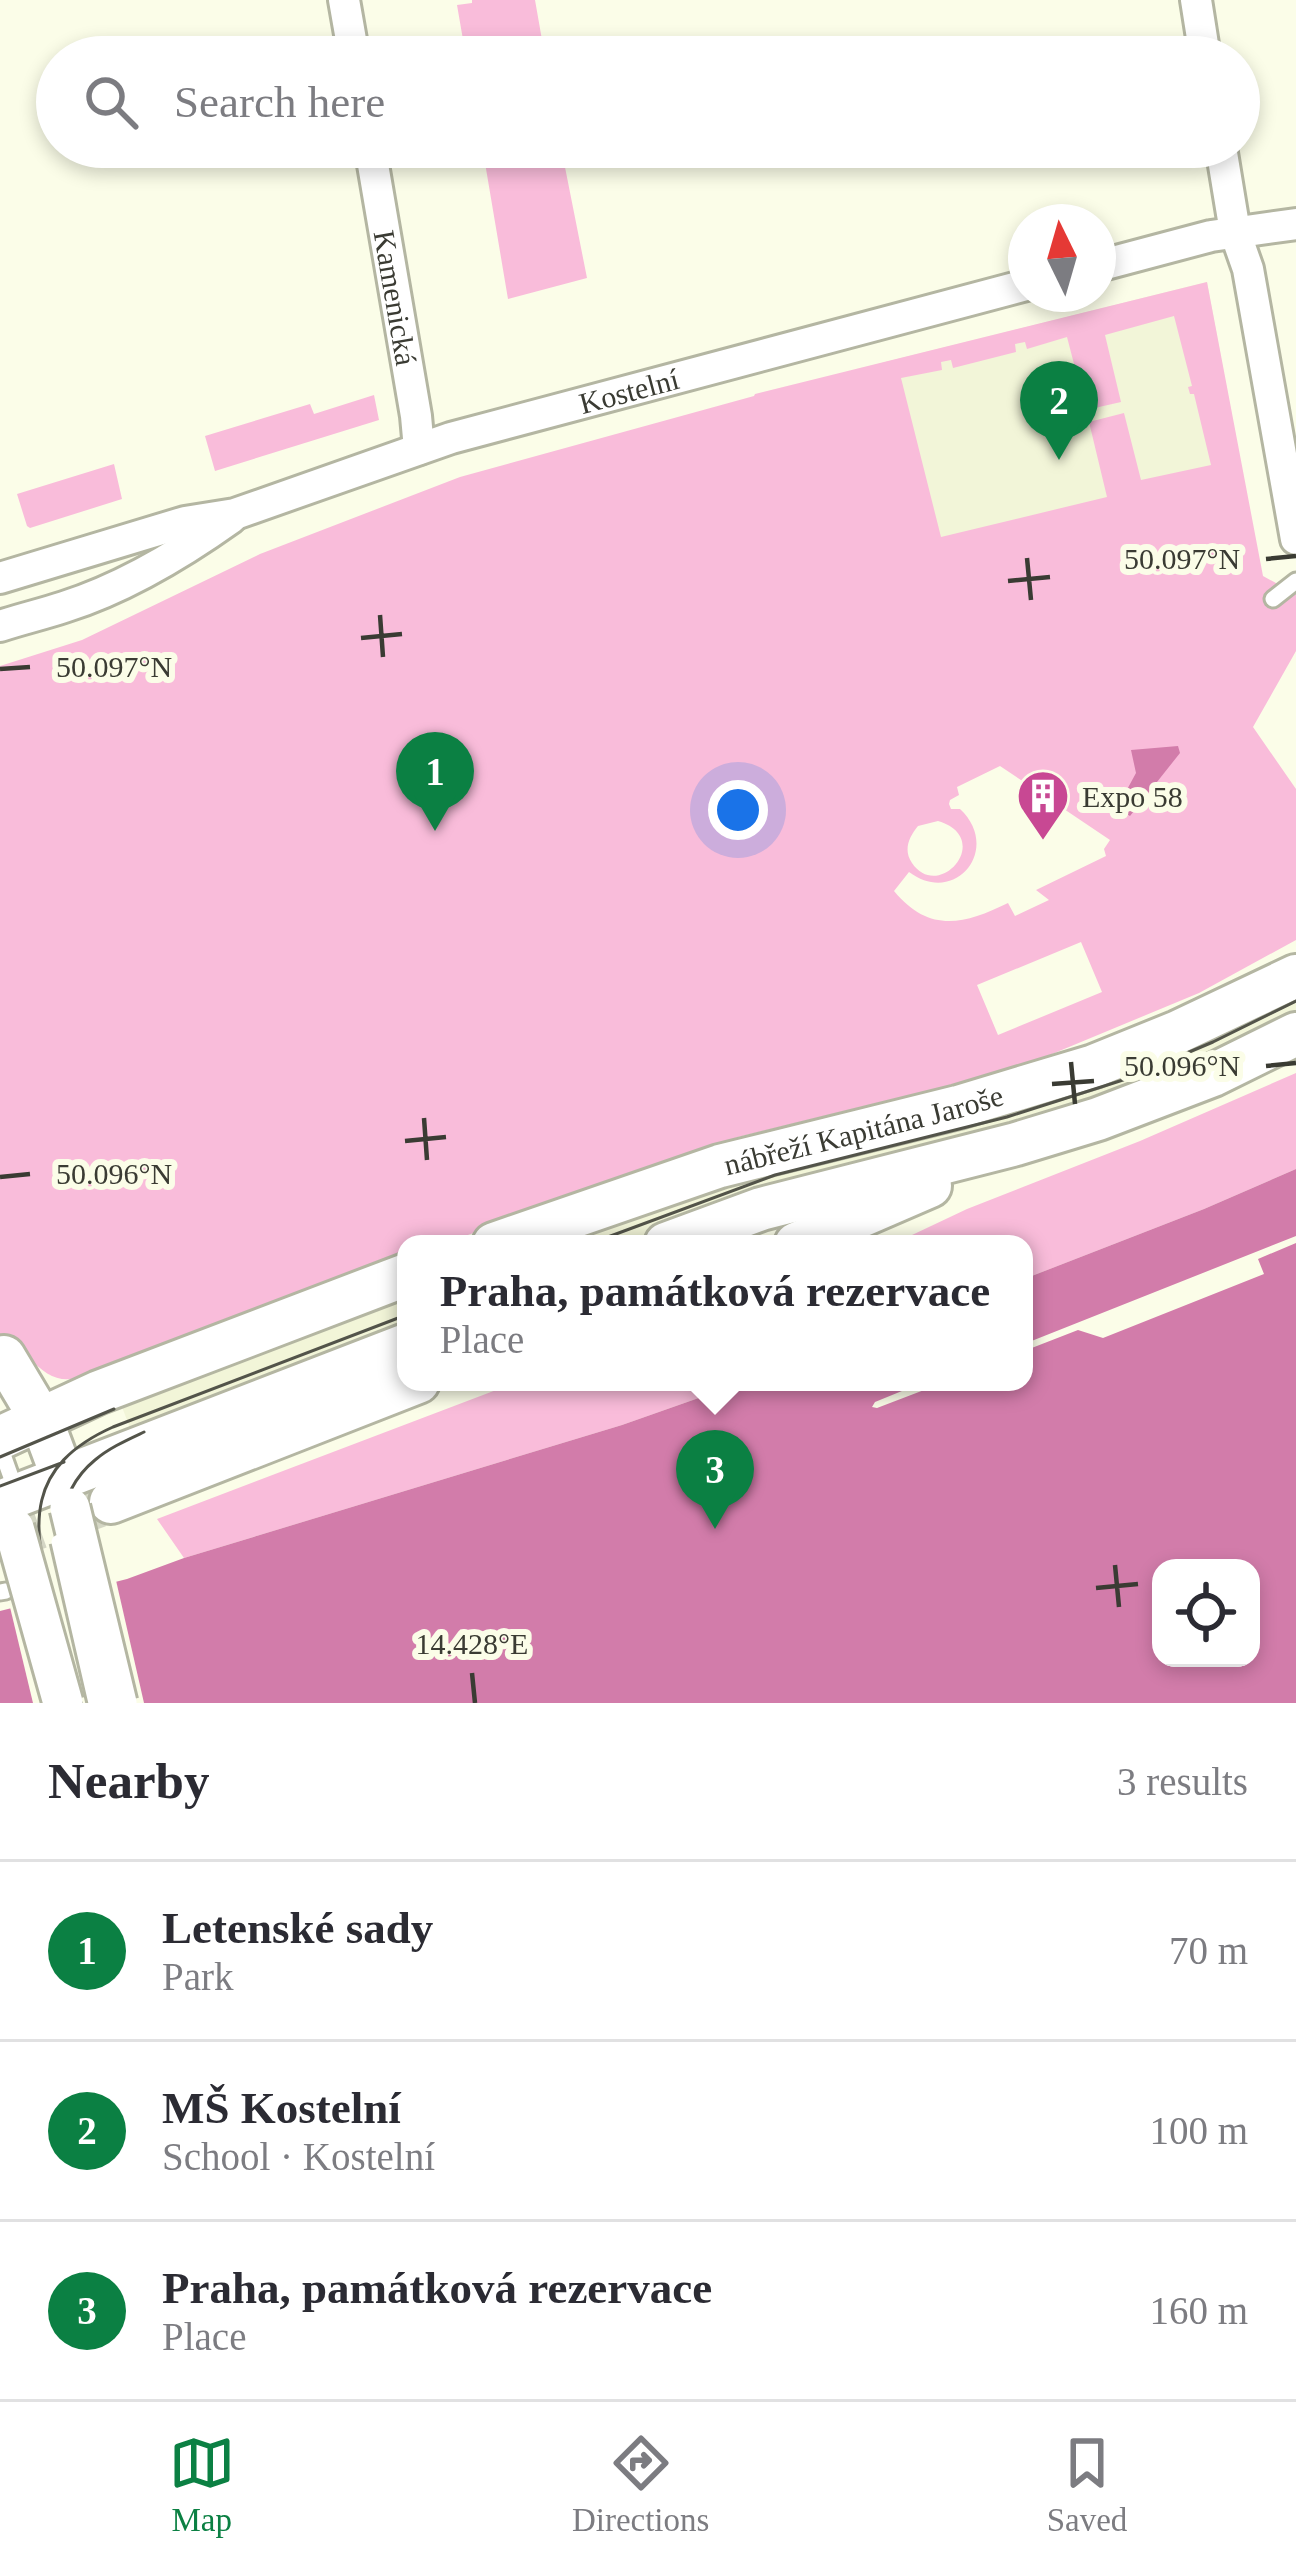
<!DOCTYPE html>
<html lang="en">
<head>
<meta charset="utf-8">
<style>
  :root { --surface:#fff; --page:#f7f7f7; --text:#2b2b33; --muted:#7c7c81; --line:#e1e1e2; --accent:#0b8043 }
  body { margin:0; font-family:Georgia,serif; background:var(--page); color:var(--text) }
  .controls { position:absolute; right:36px; bottom:36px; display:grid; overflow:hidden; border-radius:24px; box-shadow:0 6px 18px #0003 }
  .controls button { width:108px; height:108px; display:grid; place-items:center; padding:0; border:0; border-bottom:3px solid var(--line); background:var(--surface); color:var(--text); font:60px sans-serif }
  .compass { position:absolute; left:1008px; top:204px; width:108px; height:108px; border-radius:50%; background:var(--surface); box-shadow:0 6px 18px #0003; rotate:355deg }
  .you { position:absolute; left:738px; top:810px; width:42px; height:42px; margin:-30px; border:9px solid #fff; border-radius:50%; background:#1a73e8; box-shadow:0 0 0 18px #1a73e833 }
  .badge { display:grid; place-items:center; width:78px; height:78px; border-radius:50%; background:var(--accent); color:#fff; font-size:39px; font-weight:700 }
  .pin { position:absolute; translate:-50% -99px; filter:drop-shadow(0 3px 6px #0008) }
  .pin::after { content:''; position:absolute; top:63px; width:42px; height:36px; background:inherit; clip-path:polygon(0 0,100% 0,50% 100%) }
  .popup { position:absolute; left:397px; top:1235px; width:636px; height:156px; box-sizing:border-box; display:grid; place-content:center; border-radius:24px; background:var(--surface); filter:drop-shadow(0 3px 9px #0005); font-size:39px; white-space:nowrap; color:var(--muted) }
  .popup b { font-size:45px; color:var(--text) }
  .popup::after { content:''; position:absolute; left:50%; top:100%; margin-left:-24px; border:24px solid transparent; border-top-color:var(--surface) }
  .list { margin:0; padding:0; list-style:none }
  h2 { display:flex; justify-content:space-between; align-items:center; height:156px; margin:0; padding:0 48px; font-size:51px }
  h2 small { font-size:39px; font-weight:400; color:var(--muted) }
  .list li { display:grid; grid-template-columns:78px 1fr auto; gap:36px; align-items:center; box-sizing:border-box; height:180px; padding:0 48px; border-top:3px solid var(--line) }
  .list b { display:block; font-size:45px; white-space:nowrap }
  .list p { margin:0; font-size:39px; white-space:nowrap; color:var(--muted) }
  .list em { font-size:39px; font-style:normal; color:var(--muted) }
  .icon { flex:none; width:66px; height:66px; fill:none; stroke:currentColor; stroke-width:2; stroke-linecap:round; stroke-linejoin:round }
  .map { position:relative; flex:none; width:1296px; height:1703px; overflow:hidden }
  .search { position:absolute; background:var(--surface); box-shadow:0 6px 18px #0003; left:36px; right:36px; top:36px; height:132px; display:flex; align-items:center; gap:30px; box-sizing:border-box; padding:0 42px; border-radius:66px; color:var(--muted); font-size:45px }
  .sheet { height:696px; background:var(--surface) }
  nav { display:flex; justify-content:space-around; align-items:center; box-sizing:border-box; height:168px; border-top:3px solid var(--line); background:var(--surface); font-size:33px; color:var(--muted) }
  nav a { display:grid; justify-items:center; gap:6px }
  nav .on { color:var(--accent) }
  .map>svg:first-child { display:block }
  .built { fill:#f2f5d8 }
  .green { fill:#f9bcda; fill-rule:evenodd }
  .water { fill:#d27caa; fill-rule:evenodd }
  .pier { fill:#fbfde8 }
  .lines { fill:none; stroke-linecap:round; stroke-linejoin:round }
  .secondary-tunnel { stroke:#d4d6c4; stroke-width:42; stroke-dasharray:42 21; stroke-linecap:butt }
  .service-casing { stroke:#b4b6a2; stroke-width:21 }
  .minor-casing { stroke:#b4b6a2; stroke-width:36 }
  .secondary-casing { stroke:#b4b6a2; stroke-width:48 }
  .service { stroke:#fff; stroke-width:15 }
  .minor { stroke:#fff; stroke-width:30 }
  .secondary { stroke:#fff; stroke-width:42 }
  .tram { stroke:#53544a; stroke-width:3 }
  .service-bridge-casing { stroke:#b4b6a2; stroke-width:21; stroke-linecap:butt }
  .tertiary-bridge-casing { stroke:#b4b6a2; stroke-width:45; stroke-linecap:butt }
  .service-bridge { stroke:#fff; stroke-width:15 }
  .tertiary-bridge { stroke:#fff; stroke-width:39 }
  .ticks { fill:none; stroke:#3a3b33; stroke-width:4.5 }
  .labels { text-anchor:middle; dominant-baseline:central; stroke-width:12; stroke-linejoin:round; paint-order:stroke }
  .street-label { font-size:30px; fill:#3a3b33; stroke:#fbfde8 }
  .poi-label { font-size:30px; fill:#3a3b33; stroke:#fbfde8; text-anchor:start }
  .ticks-label { font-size:30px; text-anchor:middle; fill:#3a3b33; stroke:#fbfde8; stroke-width:12; stroke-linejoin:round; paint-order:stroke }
</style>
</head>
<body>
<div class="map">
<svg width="1296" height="1703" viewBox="0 0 1296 1703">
  <rect width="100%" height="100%" fill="#fbfde8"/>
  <path class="built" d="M 1207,282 L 1257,551 L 926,660 L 857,369 Z
    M 1296,992 L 1296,1025 L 1246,1051 L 652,1244 L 533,1244 Z
    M 406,1290 L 406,1340 L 136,1444 L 119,1399 Z"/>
  <path class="green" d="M 472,0 L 535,0 L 545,57 L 466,57 L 457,5 L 472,3 Z
    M 505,147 L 561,147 L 587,278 L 508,299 L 483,151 Z
    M 1207,282 L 1263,576 L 1296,594 L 1296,651 L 1253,727 L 1296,789 L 1296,940 L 1199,993 L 1016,1069 L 738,1137 L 443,1244 L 406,1244 L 406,1258 L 105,1367 C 69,1385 53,1385 27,1355 L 0,1362 L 0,666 L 82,640 L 260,554 L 460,477 L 754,396 L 755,394 ZM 1174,316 L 1192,386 L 1188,387 L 1190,394 L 1194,394 L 1211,465 L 1141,480 L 1124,413 L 1089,422 L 1107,497 L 941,537 L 901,378 L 942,370 L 941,362 L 951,360 L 953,368 L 1016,352 L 1015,344 L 1025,342 L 1027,349 L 1067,337 L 1086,410 L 1121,402 L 1105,335 ZM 1000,766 L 1110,840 L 1104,849 L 1106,856 L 1036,890 L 1049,900 L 1015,916 L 1008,903 C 963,925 929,933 894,891 L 909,872 C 956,907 1002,848 960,809 L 951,809 L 949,804 L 950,800 L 959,795 L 957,787 ZM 938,821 C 995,838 939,903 912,863 C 903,850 909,837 918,826 ZM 1081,942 L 1102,992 L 998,1035 L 977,985 Z
    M 374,395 L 379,420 L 215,471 L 205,436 L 310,404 L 314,414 Z
    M 114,464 L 122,499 L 30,528 L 27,526 L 17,494 Z
    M 1296,1073 L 1296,1169 L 1204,1209 L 1024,1279 L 1024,1244 L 893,1244 L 967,1209 L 1140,1141 Z
    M 517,1382 L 744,1382 L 622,1425 L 184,1558 L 157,1519 Z"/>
  <path class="water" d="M 1178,746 L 1180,753 L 1130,816 L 1117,808 L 1136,773 L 1131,750 Z
    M 1296,1169 L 1296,1236 L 1024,1344 L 1024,1279 L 1204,1209 Z
    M 1296,1243 L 1296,1703 L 0,1703 L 0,1611 L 127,1579 L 184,1558 L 622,1425 L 744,1382 L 924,1382 L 875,1402 L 872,1407 L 877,1408 L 945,1382 L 1024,1382 L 1024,1351 L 1078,1330 L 1103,1338 L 1264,1274 L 1258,1259 ZM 1161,1568 L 1251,1568 L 1251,1658 L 1161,1658 Z"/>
  <path class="pier" d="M 115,1576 L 144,1703 L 33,1703 L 9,1603 Z"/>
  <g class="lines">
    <path class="secondary-tunnel" d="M 0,1542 L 111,1502"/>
    <g class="service-casing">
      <path id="service" d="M 1273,599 L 1296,581
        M 0,1446 L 17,1494
        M 0,1592 L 6,1591"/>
    </g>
    <g class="minor-casing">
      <g id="minor">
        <path d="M 344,0 L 354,57"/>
        <path d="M 1196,0 L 1205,57"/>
        <path id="s1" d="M 370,147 L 416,416 L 419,449"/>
        <path d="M 1221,147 L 1235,232 L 1248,269 L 1296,539"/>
        <path d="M 1098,266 L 1211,236 L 1296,224"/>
        <path id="s2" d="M 0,578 L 185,522 L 235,514 L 451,438 L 1026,285"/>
        <path d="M 0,626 C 21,619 43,614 64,607 C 121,589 182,553 231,518"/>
      </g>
    </g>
    <g class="secondary-casing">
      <g id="secondary">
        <path id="s3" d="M 494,1244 L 720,1166 L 958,1107 L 1094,1066 L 1178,1032 L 1296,976"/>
        <path d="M 666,1244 L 761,1209 L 1016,1144 L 1098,1119 L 1213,1075 L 1296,1034"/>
        <path d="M 796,1244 L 930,1186"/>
        <path d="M 4,1357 L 41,1419 L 63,1478"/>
        <path d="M 0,1438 L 99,1392 L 406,1275"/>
        <path d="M 0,1502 L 406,1345"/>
        <path d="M 111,1502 L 418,1382"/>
      </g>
    </g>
    <use href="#service" class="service"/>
    <use href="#minor" class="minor"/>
    <use href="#secondary" class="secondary"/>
    <path class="tram" d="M 589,1244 L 775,1175 L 1007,1117 L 1123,1080 L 1213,1042 L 1296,1001
      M 0,1457 L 114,1409
      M 0,1486 L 64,1462
      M 0,1518 L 23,1537 L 39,1562
      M 84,1654 C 69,1591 35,1509 95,1460 C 109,1448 127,1440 144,1432
      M 81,1703 C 72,1670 62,1637 53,1605 C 30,1524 26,1466 113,1427 L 406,1315"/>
    <g class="service-bridge-casing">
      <path id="service-bridge" d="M 59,1542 L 96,1703"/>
    </g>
    <g class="tertiary-bridge-casing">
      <path id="tertiary-bridge" d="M 70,1508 L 117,1703
        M 14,1528 L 63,1703"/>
    </g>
    <use href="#service-bridge" class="service-bridge"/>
    <use href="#tertiary-bridge" class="tertiary-bridge"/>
  </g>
  <path class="ticks" d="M 1027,558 L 1031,600M 1266,559 L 1296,556M 1008,581 L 1050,577M 380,615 L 383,657M 361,638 L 402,634M 0,669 L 30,667M 1071,1062 L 1075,1104M 1266,1066 L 1296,1063M 1052,1084 L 1094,1081M 424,1118 L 427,1160M 405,1141 L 446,1137M 0,1177 L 30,1174M 1115,1565 L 1119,1607M 1096,1588 L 1138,1584M 472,1673 L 475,1703"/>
  <defs>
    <g id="building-pin" transform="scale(2.7)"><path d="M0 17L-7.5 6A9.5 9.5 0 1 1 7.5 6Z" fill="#c84893" stroke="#fbfde8"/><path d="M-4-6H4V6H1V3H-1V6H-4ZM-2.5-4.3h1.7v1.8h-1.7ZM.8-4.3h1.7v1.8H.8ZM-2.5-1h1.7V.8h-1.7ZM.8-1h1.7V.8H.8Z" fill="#fff"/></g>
  </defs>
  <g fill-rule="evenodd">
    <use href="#building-pin" x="1043" y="796"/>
  </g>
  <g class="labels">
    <g class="street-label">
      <text stroke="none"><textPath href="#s1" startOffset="153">Kamenická</textPath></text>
      <text stroke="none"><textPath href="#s2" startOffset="657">Kostelní</textPath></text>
      <text stroke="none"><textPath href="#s3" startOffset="387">nábřeží Kapitána Jaroše</textPath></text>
    </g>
    <g class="poi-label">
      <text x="1082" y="796">Expo 58</text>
    </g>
  </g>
  <g class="ticks-label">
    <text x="1182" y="569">50.097°N</text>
    <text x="114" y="677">50.097°N</text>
    <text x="1182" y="1076">50.096°N</text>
    <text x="114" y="1184">50.096°N</text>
    <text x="472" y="1654">14.428°E</text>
  </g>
</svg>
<div class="controls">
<button><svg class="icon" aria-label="locate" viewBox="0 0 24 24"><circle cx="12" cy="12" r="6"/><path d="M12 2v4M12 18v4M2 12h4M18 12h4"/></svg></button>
</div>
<svg class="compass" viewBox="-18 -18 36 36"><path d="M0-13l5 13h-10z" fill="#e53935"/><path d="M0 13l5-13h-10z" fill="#7c7c81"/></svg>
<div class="you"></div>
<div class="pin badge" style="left:435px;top:831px">1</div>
<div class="pin badge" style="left:1059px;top:460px">2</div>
<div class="pin badge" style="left:715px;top:1529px">3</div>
<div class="popup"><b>Praha, památková rezervace</b>Place</div>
<div class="search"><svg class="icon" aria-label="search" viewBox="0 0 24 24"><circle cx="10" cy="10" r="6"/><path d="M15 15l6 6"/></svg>Search here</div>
</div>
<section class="sheet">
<h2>Nearby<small>3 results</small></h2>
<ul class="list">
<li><span class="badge">1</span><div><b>Letenské sady</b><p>Park</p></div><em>70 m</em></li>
<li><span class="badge">2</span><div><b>MŠ Kostelní</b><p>School · Kostelní</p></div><em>100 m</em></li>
<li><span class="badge">3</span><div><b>Praha, památková rezervace</b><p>Place</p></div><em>160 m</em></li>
</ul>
</section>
<nav>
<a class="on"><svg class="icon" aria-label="map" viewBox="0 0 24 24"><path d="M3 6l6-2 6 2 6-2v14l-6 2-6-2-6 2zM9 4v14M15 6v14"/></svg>Map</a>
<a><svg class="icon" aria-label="directions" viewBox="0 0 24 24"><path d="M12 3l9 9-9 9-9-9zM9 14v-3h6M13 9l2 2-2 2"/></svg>Directions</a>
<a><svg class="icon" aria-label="saved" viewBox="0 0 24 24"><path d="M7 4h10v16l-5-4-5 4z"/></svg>Saved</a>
</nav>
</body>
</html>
